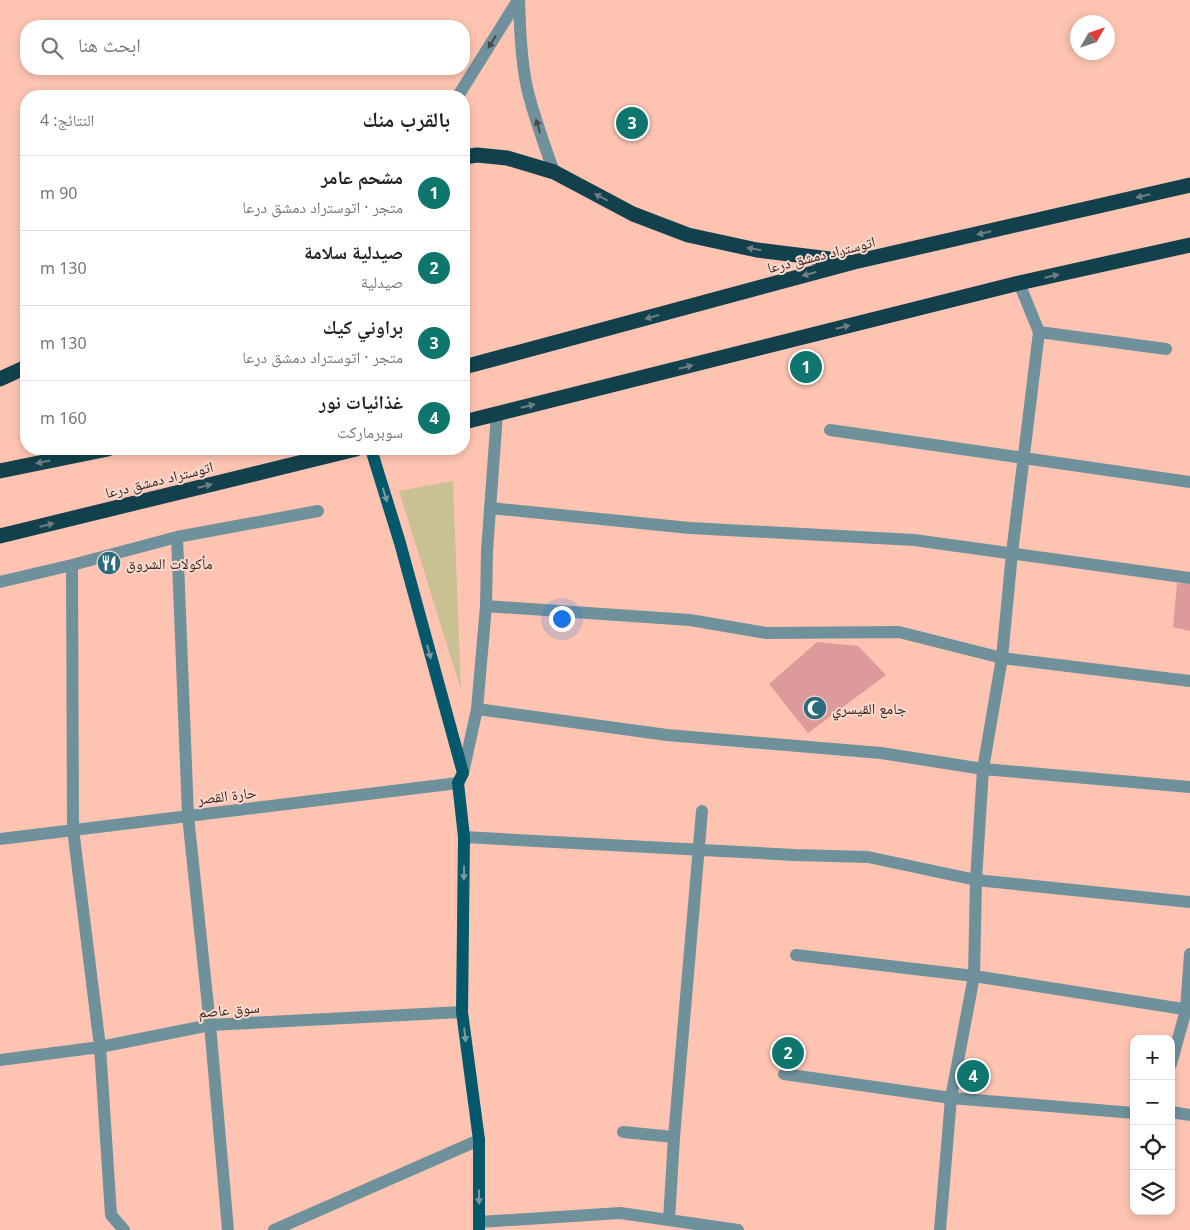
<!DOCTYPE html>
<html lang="ar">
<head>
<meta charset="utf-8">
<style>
  :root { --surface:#fff; --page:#f2f2f2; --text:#222; --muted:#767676; --line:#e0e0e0; --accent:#0f766e }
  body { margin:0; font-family:"Noto Sans","Noto Naskh Arabic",sans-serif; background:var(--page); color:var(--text); direction:rtl }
  .controls { position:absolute; right:15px; bottom:15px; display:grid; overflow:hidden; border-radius:10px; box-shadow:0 2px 8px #0003 }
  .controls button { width:45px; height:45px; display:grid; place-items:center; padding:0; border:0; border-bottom:1px solid var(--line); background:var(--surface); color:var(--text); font:25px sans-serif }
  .compass { position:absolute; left:1070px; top:15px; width:45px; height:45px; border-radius:50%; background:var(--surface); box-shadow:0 2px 8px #0003; rotate:51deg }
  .you { position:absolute; left:561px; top:618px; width:18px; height:18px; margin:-12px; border:4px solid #fff; border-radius:50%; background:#1a73e8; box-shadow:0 0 0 8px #1a73e833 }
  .badge { display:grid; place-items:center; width:32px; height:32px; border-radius:50%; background:var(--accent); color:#fff; font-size:16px; font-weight:700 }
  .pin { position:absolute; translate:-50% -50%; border:2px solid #fff; box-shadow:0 1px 5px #0006 }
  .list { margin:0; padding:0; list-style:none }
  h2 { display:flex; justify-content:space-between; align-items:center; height:65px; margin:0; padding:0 20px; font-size:21px }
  h2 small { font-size:16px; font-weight:400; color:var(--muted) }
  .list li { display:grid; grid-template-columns:32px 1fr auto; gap:15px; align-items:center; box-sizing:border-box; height:75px; padding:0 20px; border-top:1px solid var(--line) }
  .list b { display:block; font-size:19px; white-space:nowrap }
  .list p { margin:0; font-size:16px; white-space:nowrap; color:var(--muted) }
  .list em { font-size:16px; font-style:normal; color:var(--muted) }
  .icon { flex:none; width:28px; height:28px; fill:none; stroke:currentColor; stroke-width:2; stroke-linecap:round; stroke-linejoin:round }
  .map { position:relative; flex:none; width:1190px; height:1230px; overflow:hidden; direction:ltr }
  .search { position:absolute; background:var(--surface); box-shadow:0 2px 8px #0003; left:20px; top:20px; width:450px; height:55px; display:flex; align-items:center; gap:12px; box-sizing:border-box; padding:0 18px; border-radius:20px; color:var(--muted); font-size:19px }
  .panel { position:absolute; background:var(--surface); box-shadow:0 2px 8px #0003; left:20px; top:90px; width:450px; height:365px; border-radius:20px; direction:rtl }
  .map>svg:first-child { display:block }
  .green { fill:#c9c194 }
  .building { fill:#dd9a9a }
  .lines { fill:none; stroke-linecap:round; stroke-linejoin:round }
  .service { stroke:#6f919b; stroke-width:12 }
  .minor { stroke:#6f919b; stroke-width:12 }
  .tertiary { stroke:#6f919b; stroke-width:12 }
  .primary { stroke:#03586b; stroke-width:12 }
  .motorway { stroke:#12414d; stroke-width:15 }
  .oneway { fill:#4d4745 }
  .oneway2 { fill:#6e7e81 }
  .oneway3 { fill:#7d989d }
  .labels { text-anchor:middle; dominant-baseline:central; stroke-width:4; stroke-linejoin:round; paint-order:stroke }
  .street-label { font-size:15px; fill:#3a1f16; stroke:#f7d9cf }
  .poi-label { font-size:15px; fill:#3a1f16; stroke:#f7d9cf; text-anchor:start }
</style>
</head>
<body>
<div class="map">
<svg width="1190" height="1230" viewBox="0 0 1190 1230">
  <rect width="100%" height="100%" fill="#fec4b1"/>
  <path class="green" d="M 453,481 L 461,690 L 399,491 Z"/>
  <path class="building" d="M 1177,583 L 1190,584 L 1190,631 L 1173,627 Z
    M 817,642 L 858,646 L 886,675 L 808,733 L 769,684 Z"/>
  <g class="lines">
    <path class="service" d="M 463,773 L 477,709 L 486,606 L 487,551 L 497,414"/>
    <path class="minor" d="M 1019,283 L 1039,332
      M 830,430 L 1190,482
      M 490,508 L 690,528 L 914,540 L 1190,578
      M 177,537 L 188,816 L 210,1025 L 228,1230
      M 72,565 L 73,829 L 100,1047 L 111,1215 L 124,1230
      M 0,582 L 72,565 L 177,537 L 318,511
      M 486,606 L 690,620 L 766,633 L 899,632 L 1002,658 L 1190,681
      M 477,709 L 667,735 L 881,753 L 983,769 L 1190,787
      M 464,837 L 795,855 L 868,857 L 976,880 L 1190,902
      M 0,839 L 458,783
      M 796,955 L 974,976 L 1190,1010
      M 0,1060 L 100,1047 L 210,1025 L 462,1012
      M 1171,1064 L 1186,1010 L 1190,954
      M 784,1074 L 951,1098 L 1134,1113
      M 1171,1112 L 1190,1115
      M 623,1132 L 674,1137
      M 669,1220 L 674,1137 L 702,811
      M 479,1222 L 620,1213 L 738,1230
      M 274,1230 L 479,1140
      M 940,1230 L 951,1098 L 974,976 L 976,880 L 983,769 L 1002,658 L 1012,553 L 1039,332 L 1166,349"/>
    <path class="tertiary" d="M 519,0 C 520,29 521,59 527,88 C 534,117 544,144 554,172
      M 458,96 L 518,0"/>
    <path class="primary" d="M 371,449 L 400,543 L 463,773 L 458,783 L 464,837 L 462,1012 L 479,1140 L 479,1230"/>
    <path class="motorway" d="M 464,157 L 477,155 L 507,158 L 554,172 L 633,214 L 688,235 L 757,250 L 846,261
      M 464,367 L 854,262 L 1190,185
      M 0,379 L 26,367
      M 464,422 L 1019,283 L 1190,245
      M 0,471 L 108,449
      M 0,536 L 356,449"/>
  </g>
  <defs><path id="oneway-solid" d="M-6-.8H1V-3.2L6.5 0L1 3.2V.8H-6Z" transform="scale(1.25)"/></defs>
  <g class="oneway">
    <use href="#oneway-solid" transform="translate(492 42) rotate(122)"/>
    <use href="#oneway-solid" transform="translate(538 126) rotate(-106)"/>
  </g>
  <g class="oneway2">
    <use href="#oneway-solid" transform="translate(1143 196) rotate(167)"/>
    <use href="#oneway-solid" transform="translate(601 197) rotate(-152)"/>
    <use href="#oneway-solid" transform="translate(984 233) rotate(167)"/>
    <use href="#oneway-solid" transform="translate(754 249) rotate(-170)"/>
    <use href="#oneway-solid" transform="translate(809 274) rotate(165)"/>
    <use href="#oneway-solid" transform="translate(1052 276) rotate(-13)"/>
    <use href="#oneway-solid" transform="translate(652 317) rotate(165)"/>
    <use href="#oneway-solid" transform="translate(843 327) rotate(-14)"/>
    <use href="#oneway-solid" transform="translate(686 367) rotate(-14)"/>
    <use href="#oneway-solid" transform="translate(528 406) rotate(-14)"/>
    <use href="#oneway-solid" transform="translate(43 462) rotate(169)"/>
    <use href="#oneway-solid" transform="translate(205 486) rotate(-14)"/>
    <use href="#oneway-solid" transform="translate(47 525) rotate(-14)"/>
  </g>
  <g class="oneway3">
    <use href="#oneway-solid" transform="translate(385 495) rotate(73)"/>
    <use href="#oneway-solid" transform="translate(429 652) rotate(75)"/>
    <use href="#oneway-solid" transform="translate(464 873) rotate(91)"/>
    <use href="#oneway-solid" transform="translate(465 1035) rotate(83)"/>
    <use href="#oneway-solid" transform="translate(479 1197) rotate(90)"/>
  </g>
  <defs>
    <g id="restaurant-disc" transform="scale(1.25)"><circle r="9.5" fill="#2a6c7e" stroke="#f7d9cf"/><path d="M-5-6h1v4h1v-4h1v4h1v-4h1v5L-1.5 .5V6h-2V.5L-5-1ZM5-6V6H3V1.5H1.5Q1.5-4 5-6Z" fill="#fff"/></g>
    <g id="mosque-disc" transform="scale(1.25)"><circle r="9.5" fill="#2a6c7e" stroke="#f7d9cf"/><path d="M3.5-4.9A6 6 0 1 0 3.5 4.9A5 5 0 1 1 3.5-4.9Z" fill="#fff"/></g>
  </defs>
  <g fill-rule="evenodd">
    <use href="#restaurant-disc" x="109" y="563"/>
    <use href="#mosque-disc" x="815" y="708"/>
  </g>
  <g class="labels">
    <g class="street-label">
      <text transform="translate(821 254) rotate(-14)">اتوستراد دمشق درعا</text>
      <text transform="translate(159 479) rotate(-14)">اتوستراد دمشق درعا</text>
      <text transform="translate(227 795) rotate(-7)">حارة القصر</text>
      <text transform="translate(229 1009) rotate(-5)">سوق عاصم</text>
    </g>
    <g class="poi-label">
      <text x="126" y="563">مأكولات الشروق</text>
      <text x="832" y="708">جامع القيسري</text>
    </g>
  </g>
</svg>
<div class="controls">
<button>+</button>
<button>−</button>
<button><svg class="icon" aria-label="locate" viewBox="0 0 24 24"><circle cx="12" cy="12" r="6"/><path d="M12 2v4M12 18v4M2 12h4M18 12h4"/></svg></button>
<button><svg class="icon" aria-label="layers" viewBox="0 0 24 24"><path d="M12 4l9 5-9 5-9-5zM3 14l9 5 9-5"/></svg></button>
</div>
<svg class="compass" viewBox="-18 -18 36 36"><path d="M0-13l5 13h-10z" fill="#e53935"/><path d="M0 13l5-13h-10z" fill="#767676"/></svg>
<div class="you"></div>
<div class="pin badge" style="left:806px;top:367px">1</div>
<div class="pin badge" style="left:788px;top:1053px">2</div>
<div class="pin badge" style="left:632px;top:123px">3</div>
<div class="pin badge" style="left:973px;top:1076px">4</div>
<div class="search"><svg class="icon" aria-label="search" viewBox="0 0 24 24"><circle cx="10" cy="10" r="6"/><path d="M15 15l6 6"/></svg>ابحث هنا</div>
<section class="panel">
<h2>بالقرب منك<small>النتائج: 4</small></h2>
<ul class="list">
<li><span class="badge">1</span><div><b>مشحم عامر</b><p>متجر · اتوستراد دمشق درعا</p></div><em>90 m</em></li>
<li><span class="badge">2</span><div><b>صيدلية سلامة</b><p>صيدلية</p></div><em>130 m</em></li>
<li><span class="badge">3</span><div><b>براوني كيك</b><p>متجر · اتوستراد دمشق درعا</p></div><em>130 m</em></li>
<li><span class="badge">4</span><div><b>غذائيات نور</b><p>سوبرماركت</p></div><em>160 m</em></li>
</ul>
</section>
</div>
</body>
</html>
